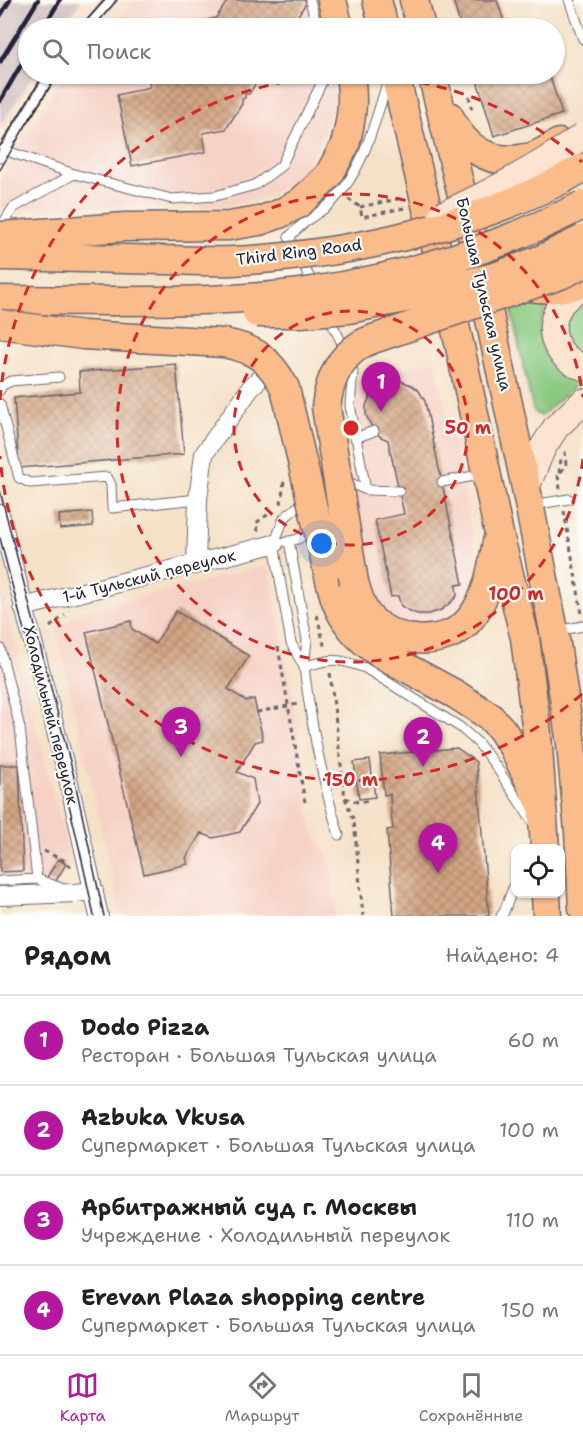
<!DOCTYPE html>
<html lang="ru">
<head>
<meta charset="utf-8">
<style>
  :root { --surface:#fff; --page:#f6f6f6; --text:#202124; --muted:#757577; --line:#e0e0e0; --accent:#b5179e }
  body { margin:0; font-family:"Shantell Sans",sans-serif; background:var(--page); color:var(--text) }
  .controls { position:absolute; right:18px; bottom:18px; display:grid; overflow:hidden; border-radius:12px; box-shadow:0 2px 4px #0004 }
  .controls button { width:54px; height:54px; display:grid; place-items:center; padding:0; border:0; border-bottom:2px solid var(--line); background:var(--surface); color:var(--text); font:30px sans-serif }
  .you { position:absolute; left:322px; top:544px; width:21px; height:21px; margin:-15px; border:4px solid #fff; border-radius:50%; background:#1a73e8; box-shadow:0 0 0 9px #1a73e833 }
  .badge { display:grid; place-items:center; width:39px; height:39px; border-radius:50%; background:var(--accent); color:#fff; font-size:20px; font-weight:700 }
  .pin { position:absolute; translate:-50% -50px; filter:drop-shadow(0 2px 3px #0008) }
  .pin::after { content:''; position:absolute; top:32px; width:21px; height:18px; background:inherit; clip-path:polygon(0 0,100% 0,50% 100%) }
  .list { margin:0; padding:0; list-style:none }
  h2 { display:flex; justify-content:space-between; align-items:center; height:78px; margin:0; padding:0 24px; font-size:26px }
  h2 small { font-size:20px; font-weight:400; color:var(--muted) }
  .list li { display:grid; grid-template-columns:39px 1fr auto; gap:18px; align-items:center; box-sizing:border-box; height:90px; padding:0 24px; border-top:2px solid var(--line) }
  .list b { display:block; font-size:22px; white-space:nowrap }
  .list p { margin:0; font-size:20px; white-space:nowrap; color:var(--muted) }
  .list em { font-size:20px; font-style:normal; color:var(--muted) }
  .icon { flex:none; width:33px; height:33px; fill:none; stroke:currentColor; stroke-width:2; stroke-linecap:round; stroke-linejoin:round }
  .map { position:relative; flex:none; width:583px; height:916px; overflow:hidden }
  .search { position:absolute; background:var(--surface); box-shadow:0 2px 4px #0004; left:18px; right:18px; top:18px; height:66px; display:flex; align-items:center; gap:15px; box-sizing:border-box; padding:0 21px; border-radius:33px; color:var(--muted); font-size:22px }
  .sheet { height:438px; background:var(--surface) }
  nav { display:flex; justify-content:space-around; align-items:center; box-sizing:border-box; height:84px; border-top:2px solid var(--line); background:var(--surface); font-size:16px; color:var(--muted) }
  nav a { display:grid; justify-items:center; gap:3px }
  nav .on { color:var(--accent) }
  .map>svg:first-child { display:block }
  .built { fill:#f6d1c5 }
  .railway { fill:#d1bfbf }
  .green { fill:#8ac981; stroke:#56765e; stroke-width:1.5 }
  .building { fill:url(#building-cross-hatch) }
  .lines { fill:none; stroke-linecap:round; stroke-linejoin:round }
  .lane-casing { stroke:#6c656c; stroke-width:11 }
  .street-casing { stroke:#6c656c; stroke-width:20 }
  .secondary-casing { stroke:#6c656c; stroke-width:28 }
  .primary-casing { stroke:#6c656c; stroke-width:31 }
  .path { stroke:#6c656c; stroke-width:3; stroke-dasharray:4.5 4.5; stroke-linecap:butt }
  .lane { stroke:#fff; stroke-width:9 }
  .street { stroke:#fff; stroke-width:18 }
  .secondary { stroke:#fde4d1; stroke-width:26 }
  .primary { stroke:#fabc8b; stroke-width:28 }
  .tram { stroke:#22223b; stroke-width:1.5 }
  .rail { stroke:#22223b; stroke-width:4.5 }
  .secondary-bridge-casing { stroke:#6c656c; stroke-width:28; stroke-linecap:butt }
  .primary-bridge-casing { stroke:#6c656c; stroke-width:31; stroke-linecap:butt }
  .secondary-bridge { stroke:#fde4d1; stroke-width:26 }
  .primary-bridge { stroke:#fabc8b; stroke-width:28 }
  .ring { fill:none; stroke:#d62828; stroke-width:3; stroke-dasharray:10 8 }
  .labels { text-anchor:middle; dominant-baseline:central; stroke-width:4.5; stroke-linejoin:round; paint-order:stroke }
  .street-label { font-size:16px; fill:#22223b; stroke:#fdfcf7 }
  .centre { fill:#d62828; stroke:#fdfcf7; stroke-width:3 }
  .ring-label { font-size:18px; text-anchor:middle; font-weight:bold; fill:#d62828; stroke:#fdfcf7; stroke-width:4.5; stroke-linejoin:round; paint-order:stroke }
</style>
</head>
<body>
<div class="map">
<svg width="583" height="916" viewBox="0 0 583 916">
  <defs>
    <pattern id="building-cross-hatch" width="8" height="8" patternUnits="userSpaceOnUse" patternTransform="scale(1.5)"><rect width="8" height="8" fill="#d4a684"/><path d="M0 0l8 8M0 8l8-8" fill="none" stroke="#ac876d"/></pattern>
  </defs>
  <rect width="100%" height="100%" fill="#fdfcf7"/>
  <filter id="ink" filterUnits="userSpaceOnUse"><feTurbulence type="fractalNoise" baseFrequency=".0167" numOctaves="2"/><feDisplacementMap in="SourceGraphic" scale="12" xChannelSelector="R" yChannelSelector="G"/><feConvolveMatrix kernelMatrix="1 2 1 2 8 2 1 2 1" color-interpolation-filters="sRGB"/></filter>
  <filter id="wash" filterUnits="userSpaceOnUse"><feTurbulence type="fractalNoise" baseFrequency=".008" numOctaves="4" result="noise"/><feDisplacementMap in="SourceGraphic" scale="24" xChannelSelector="R" yChannelSelector="G"/><feGaussianBlur stdDeviation="1.35" result="paint"/><feColorMatrix in="noise" values="0 0 0 0 0 0 0 0 0 0 0 0 0 0 0 0 0 1.4 0 .05"/><feComposite in="paint" operator="in"/></filter>
  <g filter="url(#wash)">
    <rect width="100%" height="100%" fill="#f5e1c7"/>
    <path class="built" d="M 135,0 L 313,0 L 321,28 L 107,28 Z
      M 65,74 L 334,74 L 336,100 L 314,154 L 295,181 L 263,199 L 237,205 L 211,207 L 90,206 L 0,211 L 0,179 Z
      M 435,362 L 458,461 L 479,571 L 475,597 L 442,627 L 397,626 L 369,598 L 353,510 L 356,497 L 344,409 L 346,399 L 355,383 L 380,372 Z
      M 263,566 L 270,570 L 294,705 L 312,830 L 330,861 L 335,916 L 121,916 L 57,632 L 75,614 Z
      M 0,583 L 71,864 L 54,890 L 0,893 Z"/>
    <path class="railway" d="M 0,0 L 81,0 L 63,28 L 28,28 L 28,74 L 34,74 L 0,127 Z"/>
    <path class="green" d="M 548,295 L 550,296 C 547,305 543,314 541,323 C 537,341 545,359 559,370 C 565,375 573,376 580,380 L 579,382 L 541,416 L 536,414 L 533,409 L 511,310 Z
      M 583,297 L 583,359 L 566,347 L 564,321 Z"/>
    <g id="blocks">
      <path class="building" d="M 228,0 L 308,0 L 290,28 L 199,28 L 198,22 L 216,18 Z
        M 453,0 L 497,0 L 506,28 L 461,28 Z
        M 147,74 L 262,74 L 249,94 L 245,94 L 245,98 L 242,99 L 242,104 L 226,129 L 203,133 L 206,152 L 132,166 L 117,95 L 150,87 Z
        M 475,74 L 549,74 L 562,114 L 494,136 Z
        M 176,364 L 184,454 L 19,468 L 14,398 L 80,392 L 79,372 Z
        M 401,381 L 411,385 L 419,391 L 425,401 L 463,584 L 456,585 L 457,596 L 450,603 L 441,610 L 429,614 L 417,614 L 408,610 L 401,606 L 398,596 L 391,597 L 375,520 L 404,514 L 388,440 L 381,437 L 374,431 L 366,415 L 366,406 L 370,396 L 376,388 L 388,382 Z
        M 92,512 L 93,526 L 60,529 L 59,515 Z
        M 176,611 L 249,656 L 228,689 L 246,701 L 254,699 L 263,740 L 255,742 L 237,772 L 253,779 L 257,804 L 240,832 L 213,838 L 201,833 L 186,858 L 188,864 L 144,874 L 86,632 L 131,621 L 132,629 L 155,644 Z
        M 457,748 L 476,762 L 489,916 L 394,916 L 387,830 L 393,829 L 391,814 L 390,794 L 384,795 L 380,755 Z
        M 370,760 L 375,797 L 359,799 L 354,762 Z
        M 0,765 L 19,765 L 23,871 L 0,872 Z
        M 58,859 L 66,864 L 54,884 L 46,879 Z"/>
    </g>
  </g>
  <g filter="url(#ink)">
    <use href="#blocks" fill-opacity="0" stroke="#6c656c" stroke-width="1.5"/>
    <g class="lines">
      <g class="lane-casing">
        <path id="lane" d="M 310,0 L 317,28
          M 569,0 L 583,39
          M 86,28 L 110,0
          M 0,158 L 51,74
          M 74,174 L 172,199 L 215,196 L 255,185 L 281,166 L 324,78 L 324,74
          M 0,228 L 13,208 L 74,174 L 10,152 L 4,149
          M 315,288 L 289,237 C 295,231 302,224 309,219 C 317,213 325,209 332,202 C 363,171 373,127 386,87 L 386,82
          M 327,314 L 346,351 L 353,371 L 350,405 L 366,490
          M 0,390 L 1,386 L 11,381 L 59,377
          M 0,404 L 19,478 L 30,483 L 107,477 L 111,484 L 112,508 L 198,499
          M 355,438 L 374,431
          M 342,479 L 366,490 L 399,491
          M 442,482 L 484,474
          M 533,505 L 569,499
          M 289,541 L 307,640 L 304,667 L 291,643 L 274,544 L 284,518 L 306,500
          M 286,542 L 298,539 L 313,528
          M 556,631 L 583,626
          M 0,648 L 20,728 L 37,879
          M 339,835 C 322,780 311,724 304,667 C 333,658 337,658 365,668 L 460,727 L 478,743 L 495,765 L 534,824
          M 0,881 L 37,879 L 61,888
          M 501,916 L 504,912 L 516,880"/>
      </g>
      <g class="street-casing">
        <path id="street" d="M 0,514 L 67,774 L 99,916
          M 196,565 L 198,499 L 204,454 L 252,386 L 266,373
          M 23,607 L 274,544
          M 0,896 L 75,893 L 94,891"/>
      </g>
      <g class="secondary-casing">
        <path id="secondary" d="M 583,285 C 575,291 567,296 561,304 C 544,330 555,357 583,367
          M 526,488 L 542,449 L 556,427 L 583,402"/>
      </g>
      <g class="primary-casing">
        <path id="primary" d="M 332,0 L 339,28
          M 377,0 L 384,28
          M 414,0 L 421,28
          M 395,74 L 460,347 L 499,534 L 525,638 L 537,733 L 545,848
          M 432,74 L 471,231 L 526,488 L 554,631 L 571,744 L 579,832 L 583,908
          M 449,116 C 463,146 486,164 520,159 C 524,158 530,158 534,156 C 543,153 551,147 559,143
          M 345,145 C 352,118 354,101 350,74
          M 528,287 C 548,290 564,289 583,283
          M 0,300 L 111,301
          M 327,568 C 330,579 332,590 336,601 C 344,623 360,640 379,653 L 455,694 L 489,716 L 502,730 L 513,747 L 536,794
          M 354,582 C 357,592 360,603 365,612 C 387,644 446,650 470,619 C 488,597 492,568 497,542
          M 546,894 L 547,916"/>
      </g>
      <path class="path" d="M 469,96 L 472,111
        M 348,199 L 360,207 L 362,217 L 404,208 L 404,210
        M 360,207 L 398,199
        M 559,473 L 561,459
        M 560,489 L 558,476 L 566,465 L 565,451
        M 281,504 L 284,481
        M 564,511 L 582,614
        M 258,531 L 256,523 L 273,511
        M 317,615 L 325,649
        M 50,627 L 65,615
        M 278,647 L 305,802
        M 330,673 L 345,798 L 358,802 L 367,801 L 367,798
        M 257,712 L 298,704
        M 345,798 L 354,821 L 363,916
        M 44,851 L 65,861 L 72,868"/>
      <use href="#lane" class="lane"/>
      <use href="#street" class="street"/>
      <use href="#secondary" class="secondary"/>
      <use href="#primary" class="primary"/>
      <path class="tram" d="M 80,28 L 105,0
        M 93,28 L 117,0
        M 0,146 L 44,74
        M 0,170 L 23,130 L 58,74
        M 0,491 L 73,773 L 104,916
        M 0,538 C 32,664 68,789 94,916"/>
      <path class="rail" d="M 0,16 L 10,0
        M 43,28 L 60,0
        M 0,62 L 38,0
        M 0,101 L 28,53"/>
      <g class="secondary-bridge-casing">
        <path id="secondary-bridge" d="M 442,215 C 491,193 538,167 583,136"/>
      </g>
      <g class="primary-bridge-casing">
        <path id="primary-bridge" d="M 0,236 L 125,227 L 229,226 L 259,221 L 279,214 L 298,204 L 315,189 L 329,175 L 345,145
          M 0,256 C 55,257 110,259 164,260 C 187,260 210,262 233,261 C 349,255 482,226 583,168
          M 111,301 C 176,301 242,301 306,292 C 404,278 495,250 583,205
          M 257,313 L 301,313 L 349,309 L 401,299 L 495,277 L 542,259 L 583,239
          M 0,324 L 83,335 L 224,343 C 255,349 270,359 285,388 L 327,568
          M 354,582 L 326,407 C 329,381 338,359 360,345 C 366,341 373,339 379,337 L 560,275 L 583,264"/>
      </g>
      <use href="#secondary-bridge" class="secondary-bridge"/>
      <use href="#primary-bridge" class="primary-bridge"/>
    </g>
  </g>
  <g class="ring">
    <circle cx="351" cy="428" r="117"/>
    <path d="M583 459A234 234 0 1 1 583 397"/>
    <path d="M582 694A352 352 0 0 1 0 456M0 400A352 352 0 0 1 582 162"/>
  </g>
  <g class="labels">
    <g class="street-label">
      <text transform="translate(299 252) rotate(-7)">Third Ring Road</text>
      <text transform="translate(484 294) rotate(77)">Большая Тульская улица</text>
      <text transform="translate(149 576) rotate(-14)">1-й Тульский переулок</text>
      <text transform="translate(51 715) rotate(76)">Холодильный переулок</text>
    </g>
  </g>
  <circle cx="351" cy="428" r="9" class="centre"/>
  <g class="ring-label">
    <text x="468" y="434">50 m</text>
    <text x="516" y="600">100 m</text>
    <text x="351" y="786">150 m</text>
  </g>
</svg>
<div class="controls">
<button><svg class="icon" aria-label="locate" viewBox="0 0 24 24"><circle cx="12" cy="12" r="6"/><path d="M12 2v4M12 18v4M2 12h4M18 12h4"/></svg></button>
</div>
<div class="you"></div>
<div class="pin badge" style="left:381px;top:412px">1</div>
<div class="pin badge" style="left:423px;top:767px">2</div>
<div class="pin badge" style="left:181px;top:757px">3</div>
<div class="pin badge" style="left:438px;top:873px">4</div>
<div class="search"><svg class="icon" aria-label="search" viewBox="0 0 24 24"><circle cx="10" cy="10" r="6"/><path d="M15 15l6 6"/></svg>Поиск</div>
</div>
<section class="sheet">
<h2>Рядом<small>Найдено: 4</small></h2>
<ul class="list">
<li><span class="badge">1</span><div><b>Dodo Pizza</b><p>Ресторан · Большая Тульская улица</p></div><em>60 m</em></li>
<li><span class="badge">2</span><div><b>Azbuka Vkusa</b><p>Супермаркет · Большая Тульская улица</p></div><em>100 m</em></li>
<li><span class="badge">3</span><div><b>Арбитражный суд г. Москвы</b><p>Учреждение · Холодильный переулок</p></div><em>110 m</em></li>
<li><span class="badge">4</span><div><b>Erevan Plaza shopping centre</b><p>Супермаркет · Большая Тульская улица</p></div><em>150 m</em></li>
</ul>
</section>
<nav>
<a class="on"><svg class="icon" aria-label="map" viewBox="0 0 24 24"><path d="M3 6l6-2 6 2 6-2v14l-6 2-6-2-6 2zM9 4v14M15 6v14"/></svg>Карта</a>
<a><svg class="icon" aria-label="directions" viewBox="0 0 24 24"><path d="M12 3l9 9-9 9-9-9zM9 14v-3h6M13 9l2 2-2 2"/></svg>Маршрут</a>
<a><svg class="icon" aria-label="saved" viewBox="0 0 24 24"><path d="M7 4h10v16l-5-4-5 4z"/></svg>Сохранённые</a>
</nav>
</body>
</html>
